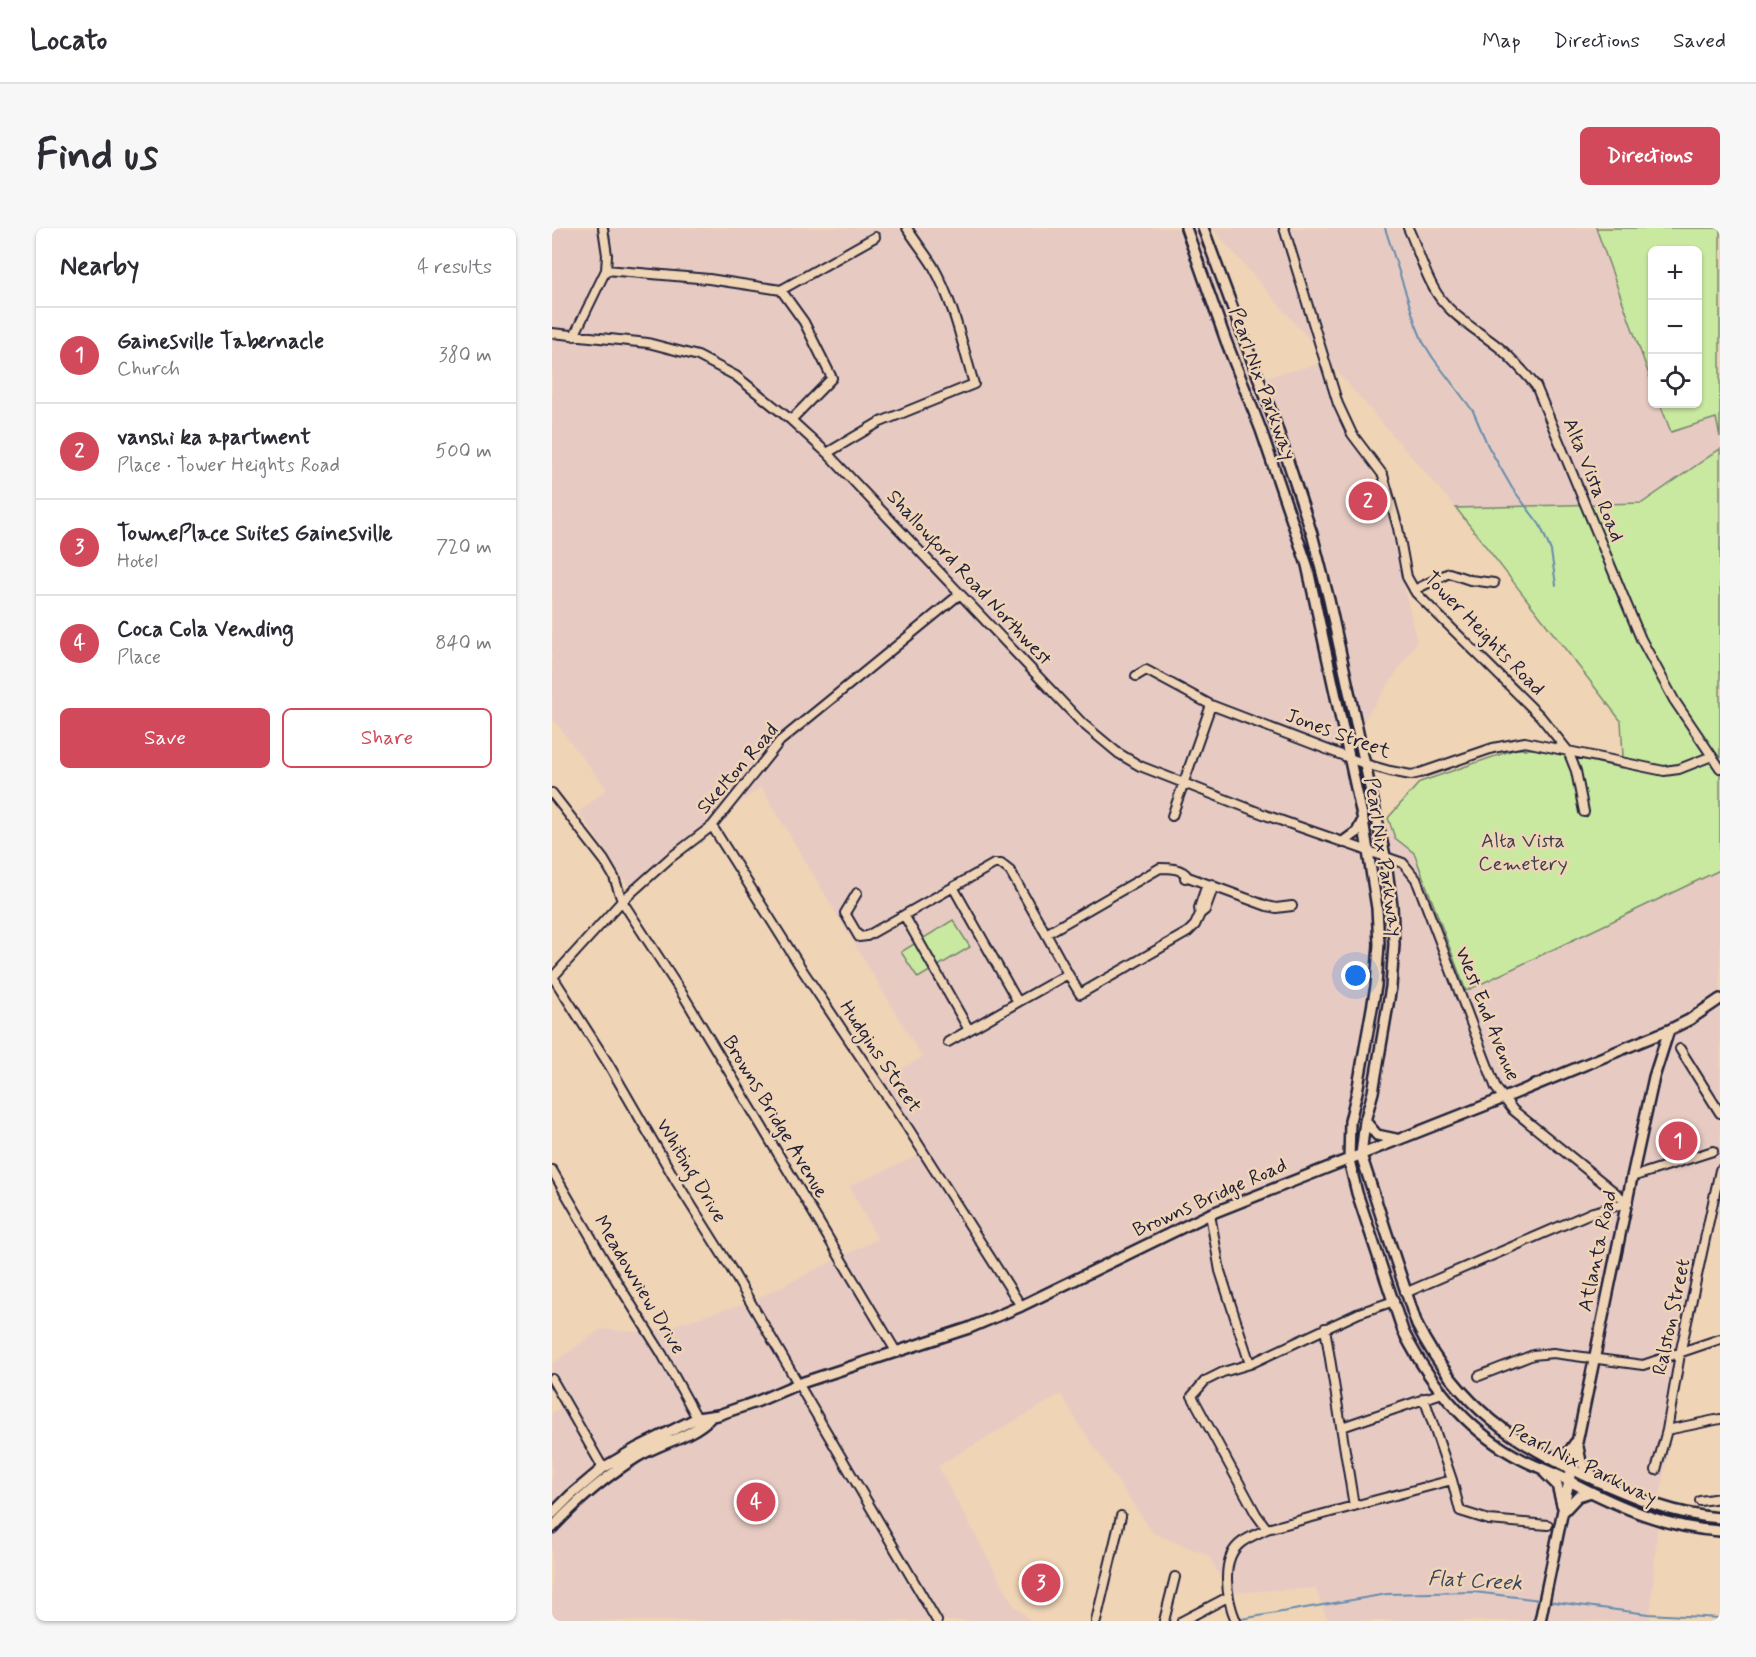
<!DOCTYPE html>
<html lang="en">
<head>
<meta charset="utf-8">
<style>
  :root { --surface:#fff; --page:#f7f7f7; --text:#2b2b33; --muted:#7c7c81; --line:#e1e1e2; --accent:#d1495b }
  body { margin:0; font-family:Mynerve,sans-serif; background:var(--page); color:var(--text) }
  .controls { position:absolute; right:18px; top:18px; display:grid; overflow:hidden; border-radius:9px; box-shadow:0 2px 4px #0004 }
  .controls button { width:54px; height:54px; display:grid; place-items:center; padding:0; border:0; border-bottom:2px solid var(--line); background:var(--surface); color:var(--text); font:30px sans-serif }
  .you { position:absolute; left:804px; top:748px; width:21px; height:21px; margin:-15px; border:4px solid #fff; border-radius:50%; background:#1a73e8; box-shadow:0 0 0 9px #1a73e833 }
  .badge { display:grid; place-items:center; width:39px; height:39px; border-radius:50%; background:var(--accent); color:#fff; font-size:20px; font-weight:700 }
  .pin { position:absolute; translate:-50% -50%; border:3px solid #fff; box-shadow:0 2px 6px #0006 }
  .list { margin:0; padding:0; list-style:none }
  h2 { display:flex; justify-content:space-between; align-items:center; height:78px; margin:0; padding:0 24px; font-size:26px }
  h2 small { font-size:20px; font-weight:400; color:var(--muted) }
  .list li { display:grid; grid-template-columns:39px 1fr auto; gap:18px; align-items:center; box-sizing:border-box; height:96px; padding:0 24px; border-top:2px solid var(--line) }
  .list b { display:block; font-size:22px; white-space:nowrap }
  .list p { margin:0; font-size:20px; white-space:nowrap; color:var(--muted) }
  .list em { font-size:20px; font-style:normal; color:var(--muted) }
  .actions { display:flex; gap:12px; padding:18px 24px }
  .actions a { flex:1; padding:14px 0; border:2px solid var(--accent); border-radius:9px; text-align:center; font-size:21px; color:var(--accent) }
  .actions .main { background:var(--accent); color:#fff }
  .icon { flex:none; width:33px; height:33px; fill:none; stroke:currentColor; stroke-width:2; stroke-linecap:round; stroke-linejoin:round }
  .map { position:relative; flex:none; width:1168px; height:1393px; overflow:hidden; border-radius:9px }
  header { display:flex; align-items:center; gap:36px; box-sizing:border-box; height:84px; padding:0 30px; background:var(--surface); border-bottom:2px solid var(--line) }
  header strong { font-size:28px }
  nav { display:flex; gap:33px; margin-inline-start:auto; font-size:21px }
  .intro { display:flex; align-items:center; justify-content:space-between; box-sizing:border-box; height:144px; padding:0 36px }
  h1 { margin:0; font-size:42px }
  .button { padding:15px 27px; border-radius:9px; background:var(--accent); color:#fff; font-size:21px; font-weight:700 }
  main { display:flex; gap:36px; padding:0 36px }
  aside { flex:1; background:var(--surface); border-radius:9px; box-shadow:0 2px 4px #0004 }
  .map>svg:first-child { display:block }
  .built { fill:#e7cbc3 }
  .green { fill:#c9e9a1; stroke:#76866e; stroke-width:1.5 }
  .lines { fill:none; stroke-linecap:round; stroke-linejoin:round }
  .stream { stroke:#678cab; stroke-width:2 }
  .minor-casing { stroke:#22223b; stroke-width:12 }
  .major-casing { stroke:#22223b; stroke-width:14 }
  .minor { stroke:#f0d4b6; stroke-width:8 }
  .major { stroke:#f0d4b6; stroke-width:9 }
  .labels { text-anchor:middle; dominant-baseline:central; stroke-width:5; stroke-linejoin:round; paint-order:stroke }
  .street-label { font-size:20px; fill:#22223b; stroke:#f0d4b6 }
  .park-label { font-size:20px; fill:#3b404a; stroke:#f0d4b6 }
  .water-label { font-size:21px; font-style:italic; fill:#394560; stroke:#f0d4b6 }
</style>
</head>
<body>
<header>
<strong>Locato</strong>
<nav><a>Map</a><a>Directions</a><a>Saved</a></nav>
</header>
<div class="intro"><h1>Find us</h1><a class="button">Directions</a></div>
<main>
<aside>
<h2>Nearby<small>4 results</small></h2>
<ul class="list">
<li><span class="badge">1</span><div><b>Gainesville Tabernacle</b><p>Church</p></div><em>380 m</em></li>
<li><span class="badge">2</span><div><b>vanshi ka apartment</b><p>Place · Tower Heights Road</p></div><em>500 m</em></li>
<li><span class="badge">3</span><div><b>TownePlace Suites Gainesville</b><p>Hotel</p></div><em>720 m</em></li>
<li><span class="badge">4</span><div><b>Coca Cola Vending</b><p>Place</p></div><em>840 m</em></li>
</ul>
<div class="actions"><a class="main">Save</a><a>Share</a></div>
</aside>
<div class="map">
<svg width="1168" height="1393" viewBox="0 0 1168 1393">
  <rect width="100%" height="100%" fill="#f0d4b6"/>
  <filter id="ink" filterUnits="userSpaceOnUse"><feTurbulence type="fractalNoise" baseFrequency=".0167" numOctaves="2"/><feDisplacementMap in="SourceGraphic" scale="12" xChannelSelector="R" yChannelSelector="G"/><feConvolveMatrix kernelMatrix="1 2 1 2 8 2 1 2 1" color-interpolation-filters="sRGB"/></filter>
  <g filter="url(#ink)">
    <path class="built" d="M 0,0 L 644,0 L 698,153 L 771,135 L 833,274 L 865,414 L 809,497 L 815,531 L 829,589 L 843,610 L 862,625 L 914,762 L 1168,642 L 1168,984 L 1160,988 L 1108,1268 L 1098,1393 L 776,1393 L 763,1360 L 675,1365 L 657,1328 L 601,1305 L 526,1195 L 509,1166 L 386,1238 L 461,1376 L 479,1393 L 0,1393 L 0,1185 L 13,1177 L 0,1159 L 0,1136 L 49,1101 L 95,1105 L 198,1074 L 325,1011 L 297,958 L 370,926 L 323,856 L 370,829 L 209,559 L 77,659 L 27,584 L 55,561 L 0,490 Z
      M 660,0 L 1044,0 L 1100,155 L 1100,176 L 1108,176 L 1119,204 L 1164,190 L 1168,209 L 1168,221 L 1090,275 L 904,280 Z"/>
    <path class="green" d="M 1044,0 L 1168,0 L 1168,209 L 1164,190 L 1119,204 L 1108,176 L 1146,176 L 1146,22 L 1100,22 L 1100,155 Z
      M 1168,221 L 1168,642 L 914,763 L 862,625 L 843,610 L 836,590 L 868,554 L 964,521 L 984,521 L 1070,540 L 1071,528 L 1069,493 L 904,280 L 1090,275 Z
      M 401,692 L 418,719 L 366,750 L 349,724 Z"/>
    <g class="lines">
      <path class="stream" d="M 833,0 L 864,97 L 871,114 L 881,130 L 921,183 L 936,218 L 960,260 L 988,297 L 999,323 L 1004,357
        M 995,1373 L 1096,1386 L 1168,1390
        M 678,1393 L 835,1366 L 922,1364 L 989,1372"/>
      <g class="minor-casing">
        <path id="minor" d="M 732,0 L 786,176 L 800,206 L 831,247 L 846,300 L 855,349 L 864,365 L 988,488 L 1016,523 L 1024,543 L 1032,584
          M 856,0 C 867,23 875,56 892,75 C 908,94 930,105 949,121 C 962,133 973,145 984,158 L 1089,411 L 1122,472 L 1168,540
          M 54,42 L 157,51 L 229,62 L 323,9
          M 229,62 L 252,94 L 280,150 L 239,192
          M 0,105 L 96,115 L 146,128 L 184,148 L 239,192 L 275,225 L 530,495 L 566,525 L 588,538 L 716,588 L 851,635 L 864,651 L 944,860 L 961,882 L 1076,975
          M 22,108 L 54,42 L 55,27 L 51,0
          M 275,225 L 326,195 L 422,156 C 410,116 402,75 381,38 C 373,25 363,13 355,0
          M 862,362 L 897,345 L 918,352 L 942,355
          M 584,448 L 594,442 L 659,477 L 813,536 L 838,543 L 859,547 L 868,545 L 941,520 L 973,514 L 1112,543 L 1127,541 L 1160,528
          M 0,565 L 52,632 L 62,649 L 70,673 L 133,770 L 345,1125
          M 620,588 L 659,477
          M 160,598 L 251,743 L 356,900 L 469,1078
          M 633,650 L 636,649 L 715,678 L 724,680 L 740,678
          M 305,665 L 293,685 L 307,709 L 315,708 L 442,636 L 449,636 L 458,643 L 494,706 L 608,640 C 617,640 630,640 636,649
          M 648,686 L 647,680 L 653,662 L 659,659
          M 352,687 L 417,802 L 466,774 L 401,659
          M 494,706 L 516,746
          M 1,749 L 57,837 L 124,953 L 178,1039 L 385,1393
          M 0,750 L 70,673 L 118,630 L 160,598 L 228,513 L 408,366
          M 466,774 L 516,746 L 528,766 L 636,704 L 643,697 L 648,686 L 653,682 L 660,663 L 660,656
          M 396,814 L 417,802
          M 1128,821 L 1168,885
          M 0,942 L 65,1054 L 110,1126 L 145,1190
          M 1080,949 L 1161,923
          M 658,986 L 668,1043 L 698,1136
          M 853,1065 L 1041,984 L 1076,975
          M 773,1100 L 802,1278
          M 927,1148 L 981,1127 L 1001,1125 L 1091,1137 L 1168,1111
          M 0,1151 L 51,1240
          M 872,1170 L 900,1252 L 908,1283 L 937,1292 L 996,1297
          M 790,1199 L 890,1165
          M 1115,1202 L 1168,1191
          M 1104,1242 L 1115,1202 L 1128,1126 L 1168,942
          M 1148,1273 L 1168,1270
          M 715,1301 L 704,1286 L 640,1168 L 653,1153 L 671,1144 L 698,1136 L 807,1085 L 842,1073
          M 544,1393 L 569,1288
          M 612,1393 L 623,1349
          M 630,1393 L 676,1369
          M 684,1393 C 675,1372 667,1330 690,1314 C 697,1309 707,1305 715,1301 L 900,1252"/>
      </g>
      <g class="major-casing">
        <path id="major" d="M 634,0 L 674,113 L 709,202 L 755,337 L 811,592 L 825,680 L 827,716 L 824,758 L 805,864 L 798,893 L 797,932 L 805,965 L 851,1103 C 878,1156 917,1205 971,1232 C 987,1240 1005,1246 1021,1255 C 1068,1279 1115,1300 1168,1303
          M 651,0 L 724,197 L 760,306 L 777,372 L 833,628 L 840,678 L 842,716 L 839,759 L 821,864 L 813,893 L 809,927 L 865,1097 C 907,1180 964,1217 1047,1254 C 1086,1271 1124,1287 1168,1290
          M 791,614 L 805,604 L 811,592
          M 813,893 L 825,907 L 844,911
          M 1026,1219 L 1029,1234 L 1041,1248
          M 998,1230 L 1016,1225 L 1023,1215
          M 993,1245 L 1005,1257 L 1010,1277
          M 1012,1283 L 1026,1268 L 1039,1264
          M 0,1286 L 19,1267 L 51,1240 L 85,1220 L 145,1190 L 166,1187 L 204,1174 L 246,1156 L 417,1100 L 469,1078 L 658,986 L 952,870 L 1117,802 L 1137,792 L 1168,771
          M 0,1300 C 25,1273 54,1248 85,1229 C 108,1215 139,1209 158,1190
          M 988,1393 L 1080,949 L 1102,849 L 1117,802"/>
      </g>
      <use href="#minor" class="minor"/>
      <use href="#major" class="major"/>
    </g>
  </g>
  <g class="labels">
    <g class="street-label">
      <text transform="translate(710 156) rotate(70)">Pearl Nix Parkway</text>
      <text transform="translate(1041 252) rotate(68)">Alta Vista Road</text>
      <text transform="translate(417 350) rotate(47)">Shallowford Road Northwest</text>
      <text transform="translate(932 406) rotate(46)">Tower Heights Road</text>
      <text transform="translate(786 506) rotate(20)">Jones Street</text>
      <text transform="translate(186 541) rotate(-49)">Skelton Road</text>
      <text transform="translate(831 629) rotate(81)">Pearl Nix Parkway</text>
      <text transform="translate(935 786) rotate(68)">West End Avenue</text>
      <text transform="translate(328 829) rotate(56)">Hudgins Street</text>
      <text transform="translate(223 889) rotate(59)">Browns Bridge Avenue</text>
      <text transform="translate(139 943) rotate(59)">Whiting Drive</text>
      <text transform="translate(658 970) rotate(-24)">Browns Bridge Road</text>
      <text transform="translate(1046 1023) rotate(-78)">Atlanta Road</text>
      <text transform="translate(87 1057) rotate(59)">Meadowview Drive</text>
      <text transform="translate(1120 1089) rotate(-78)">Ralston Street</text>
      <text transform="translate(1031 1237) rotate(26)">Pearl Nix Parkway</text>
    </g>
    <g class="park-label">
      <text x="971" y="613">Alta Vista<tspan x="971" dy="23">Cemetery</tspan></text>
    </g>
    <g class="water-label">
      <text transform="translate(923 1353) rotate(3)">Flat Creek</text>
    </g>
  </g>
</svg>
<div class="controls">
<button>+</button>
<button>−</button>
<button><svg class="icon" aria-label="locate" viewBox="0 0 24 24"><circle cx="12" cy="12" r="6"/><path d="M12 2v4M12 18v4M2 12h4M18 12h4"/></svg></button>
</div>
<div class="you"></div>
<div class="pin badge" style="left:1126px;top:913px">1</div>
<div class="pin badge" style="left:816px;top:273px">2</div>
<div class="pin badge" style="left:489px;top:1355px">3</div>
<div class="pin badge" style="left:204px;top:1274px">4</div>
</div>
</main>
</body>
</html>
